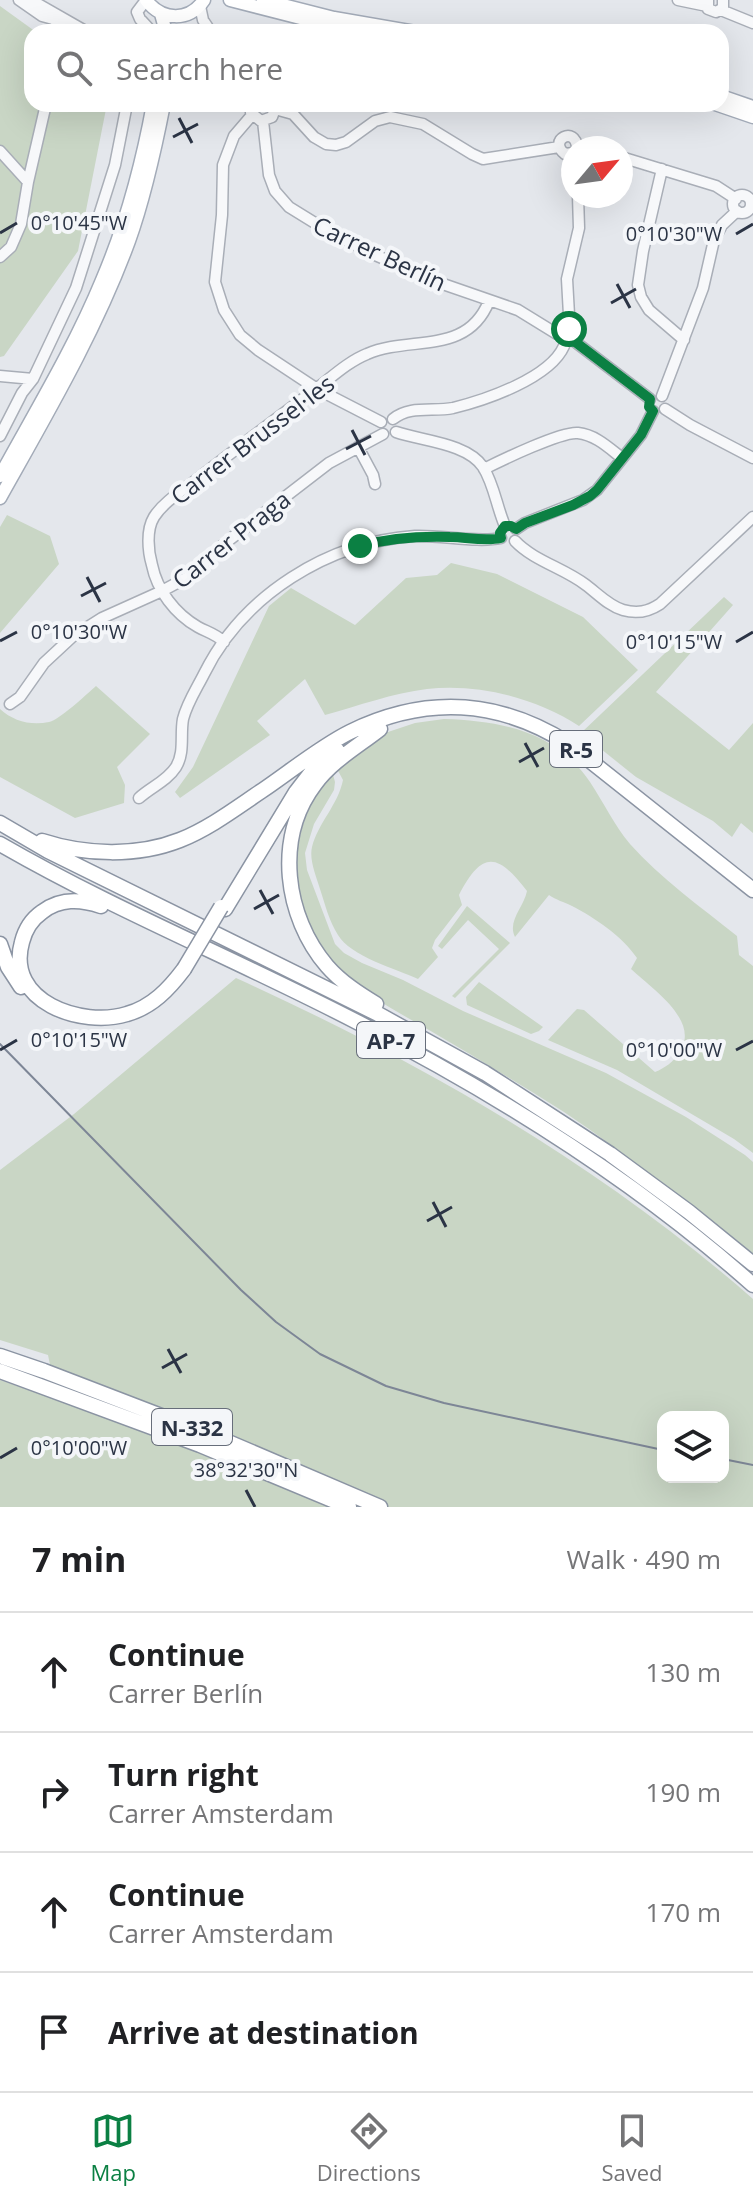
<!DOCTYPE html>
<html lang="en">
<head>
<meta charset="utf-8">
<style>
  :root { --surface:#fff; --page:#f2f2f2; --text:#202124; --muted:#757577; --line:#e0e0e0; --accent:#0b8043 }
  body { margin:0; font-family:"Open Sans",sans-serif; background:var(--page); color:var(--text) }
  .controls { position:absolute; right:24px; bottom:24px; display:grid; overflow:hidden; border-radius:16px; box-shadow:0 8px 32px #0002 }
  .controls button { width:72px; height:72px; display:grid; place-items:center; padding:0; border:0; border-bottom:2px solid var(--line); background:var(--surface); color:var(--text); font:40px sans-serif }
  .compass { position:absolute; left:561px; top:136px; width:72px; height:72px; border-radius:50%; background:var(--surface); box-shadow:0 8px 32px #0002; rotate:61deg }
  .stop { position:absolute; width:24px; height:24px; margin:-18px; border:6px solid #0b8043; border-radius:50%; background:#fff }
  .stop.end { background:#0b8043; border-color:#fff; box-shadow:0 2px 8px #0008 }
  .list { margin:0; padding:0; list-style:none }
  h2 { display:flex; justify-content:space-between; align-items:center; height:104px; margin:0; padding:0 32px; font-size:34px }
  h2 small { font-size:26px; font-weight:400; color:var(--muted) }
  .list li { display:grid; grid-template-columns:52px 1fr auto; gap:24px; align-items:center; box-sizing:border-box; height:120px; padding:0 32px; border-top:2px solid var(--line) }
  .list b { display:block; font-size:30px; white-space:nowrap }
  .list p { margin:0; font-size:26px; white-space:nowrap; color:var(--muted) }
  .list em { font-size:26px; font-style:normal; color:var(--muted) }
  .icon { flex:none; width:44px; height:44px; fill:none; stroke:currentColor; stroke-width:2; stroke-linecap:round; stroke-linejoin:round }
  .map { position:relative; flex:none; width:753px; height:1507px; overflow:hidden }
  .search { position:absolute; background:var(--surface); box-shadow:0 8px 32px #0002; left:24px; right:24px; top:24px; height:88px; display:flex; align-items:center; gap:20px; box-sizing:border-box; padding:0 28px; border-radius:24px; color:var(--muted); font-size:30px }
  .sheet { height:584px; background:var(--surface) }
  nav { display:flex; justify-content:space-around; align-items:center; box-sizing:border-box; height:112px; border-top:2px solid var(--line); background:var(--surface); font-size:22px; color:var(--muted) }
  nav a { display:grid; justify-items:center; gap:4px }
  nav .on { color:var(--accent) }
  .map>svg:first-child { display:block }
  .green { fill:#c9d6c5; fill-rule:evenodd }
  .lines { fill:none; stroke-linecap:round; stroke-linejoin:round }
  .minor-casing { stroke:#a9aeb7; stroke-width:13 }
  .major-casing { stroke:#a3abb8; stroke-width:15 }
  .highway-casing { stroke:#8b94a3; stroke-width:17 }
  .minor { stroke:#f7f8fa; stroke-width:10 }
  .major { stroke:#fff; stroke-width:12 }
  .highway { stroke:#fff; stroke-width:14 }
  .tram { stroke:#7d8696; stroke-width:2 }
  .highway-bridge-casing { stroke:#8b94a3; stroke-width:17; stroke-linecap:butt }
  .highway-bridge { stroke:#fff; stroke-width:14 }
  .route { stroke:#0b8043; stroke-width:10 }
  .ticks { fill:none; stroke:#2b3445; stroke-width:3 }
  .labels { text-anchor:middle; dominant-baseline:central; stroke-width:8; stroke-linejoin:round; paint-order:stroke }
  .shield { fill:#f4f6f9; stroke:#676e7b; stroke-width:2 }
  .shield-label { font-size:22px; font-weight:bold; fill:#2b3445 }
  .street-label { font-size:24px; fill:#2b3445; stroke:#f4f6f9 }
  .ticks-label { font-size:20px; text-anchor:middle; fill:#2b3445; stroke:#f4f6f9; stroke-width:8; stroke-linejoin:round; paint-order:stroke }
</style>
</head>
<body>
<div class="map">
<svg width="753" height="1507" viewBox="0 0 753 1507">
  <rect width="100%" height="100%" fill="#e4e7ec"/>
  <path class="green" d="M 0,6 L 36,32 L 32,32 L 32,104 L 107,104 L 78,251 L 4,356 L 0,357 Z
    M 7,515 L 50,536 L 59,564 L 0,633 L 0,527 Z
    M 451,563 L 497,574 L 583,617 L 638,670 L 579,726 C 536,698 478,683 427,689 C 393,693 358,706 325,715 L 305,679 L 257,721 L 270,735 L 180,798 L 175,792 L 193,767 L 269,606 L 291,588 L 355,625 L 406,578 L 437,575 Z
    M 724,597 L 733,605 L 656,692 L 729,750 L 753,723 L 753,833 L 741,823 L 732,837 L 713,821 L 636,777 L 581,733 Z
    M 96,686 L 150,734 L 117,767 L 125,785 L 124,803 L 75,818 L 0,777 L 0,709 C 13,721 31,726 49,722 C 58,721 87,694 96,686 Z
    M 444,719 C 502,721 555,731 590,782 C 604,803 614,825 630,844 C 661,879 701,907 737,936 L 739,955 L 753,966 L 753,1153 L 734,1139 L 617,1070 L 548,1040 L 574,1012 L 577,1009 L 584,1010 L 655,1072 C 665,1068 673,1062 679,1053 C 702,1021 651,988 631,969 L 637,958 C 622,936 595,918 572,906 C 564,902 556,900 549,895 L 515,937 C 507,921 524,907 527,891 C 497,852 482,851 459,895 L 462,905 L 435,940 L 432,948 L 438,957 L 418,979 C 396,969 350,956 338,935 C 329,921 325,904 320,889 C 316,876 309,860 312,847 C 318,823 338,805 343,780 L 336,767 L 385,733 L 415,723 Z
    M 332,771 L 335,782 L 334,790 L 314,824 L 305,853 L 307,870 L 335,944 L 344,953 L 362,963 L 403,980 L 463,1011 L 606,1073 L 686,1117 L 745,1155 L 753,1162 L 753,1256 C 691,1207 630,1156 564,1112 C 520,1084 475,1057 429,1030 C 396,1011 361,993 334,966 C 327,959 322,949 317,941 C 283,886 293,820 332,771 Z
    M 467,906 L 510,943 L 455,998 L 452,996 L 499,949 L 468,920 L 442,949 L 438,946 Z
    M 236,978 C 421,1062 599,1164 753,1299 L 753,1507 L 0,1507 L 0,1380 L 57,1400 L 48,1355 L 0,1340 L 0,1170 L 74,1114 ZM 663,1417 L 723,1417 L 723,1477 L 663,1477 Z
    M 479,982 L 543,1027 L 539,1031 L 531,1034 L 467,1005 L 466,997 Z"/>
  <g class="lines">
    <g class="minor-casing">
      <path id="minor" d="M 19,0 L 42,16 L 53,19 L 73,32
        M 31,0 L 87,32
        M 146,0 L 137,12 L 140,19 L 152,32
        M 678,0 L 707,6
        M 708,0 L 708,9 L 716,12 L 723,8 L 723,0
        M 200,6 L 203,20 L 211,32
        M 721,10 L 753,23
        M 251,104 L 251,113 L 261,121 L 272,117 L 275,109 L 274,104
        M 275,109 L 293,114 L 314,137 L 326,144 L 336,145 L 346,142 L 375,121 L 390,117 L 423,124 L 472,154 L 483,159 L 559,147
        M 252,115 L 234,136 L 223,165 L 222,215 L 215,282 L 224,310 L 240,335 L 258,350 L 317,389 L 381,422
        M 263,121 L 269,175 L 275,191 L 289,207 L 323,228 L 375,255 L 440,283 L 518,310 L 557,334
        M 0,151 L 28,182
        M 573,153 L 565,154 C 547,140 576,125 577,148
        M 569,154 L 573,175
        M 621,157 L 716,186 L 736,199
        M 662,169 L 643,251 L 638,285 L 641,297 L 649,310 L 684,340
        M733 204a9 9 0 1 1 18 0a9 9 0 1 1-18 0Z
        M 0,257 L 11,247 L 21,224 L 28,182 L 46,104
        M 567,328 L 569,315 L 567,279 L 579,228 L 578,196
        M 574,341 L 650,399
        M 0,376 L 33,379
        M 662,396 L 703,288 L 714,240 L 722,225 L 737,211
        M 665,409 L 690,425 L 753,458
        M 393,419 C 410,405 433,412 453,408 C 486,400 550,378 564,346
        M 396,432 C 422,441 467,443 483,467 C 494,484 497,508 505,526
        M 0,436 L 22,393 L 33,379 L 76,288 L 115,165 L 127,104
        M 358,447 L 373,475 L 375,484
        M 484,469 C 502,460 562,431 578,433 C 596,435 609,448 622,458
        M 516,529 L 525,523 L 583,500 L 597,490 L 641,435 L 653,411
        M 515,541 C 534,561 564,568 586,585 C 598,594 609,606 623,610 C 637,614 648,612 660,604 L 753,517
        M 224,642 C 216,634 207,632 198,627 C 175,614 157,590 152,565 C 148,551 146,530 154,517 C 164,501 185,489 200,477 C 237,448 275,420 312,392 C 330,379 347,362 367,354 C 411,335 467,356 489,301
        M 10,704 L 20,697 L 44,663 L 72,637 L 102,618 L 162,591 L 188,577 L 224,544 L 329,463 L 383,434
        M 139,798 C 151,787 167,781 176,767 C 185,752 180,735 183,719 C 187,703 197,688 204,674 C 243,595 328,542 415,536 C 442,535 477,543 501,538"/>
    </g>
    <g class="major-casing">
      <path id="major" d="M 146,0 C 162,21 189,22 204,0
        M 230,0 L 355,32
        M 263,0 L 334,18 L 415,32
        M 161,14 L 166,32
        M 721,96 L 753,107
        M 715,104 L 753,117
        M 0,476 C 35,412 74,348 102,280 C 126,224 142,164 153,104
        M 0,498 C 47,414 96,331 129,241 C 145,196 155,150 164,104"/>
    </g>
    <g class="highway-casing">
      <path id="highway" d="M 0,823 L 48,851 L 378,1014 L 485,1073 L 610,1154 L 689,1212 L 753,1264
        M 42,841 C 85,855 137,857 180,840 C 210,828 236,808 263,790 C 291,771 320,747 350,732 C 426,695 498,699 569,744 L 753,890
        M 0,844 C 116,911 240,961 359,1023 C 499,1095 635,1180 753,1285
        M 101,906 C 80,899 60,898 42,912 C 32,919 25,930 22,942 C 5,1002 82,1028 127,1014 C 152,1007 169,989 184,969
        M 225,909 L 296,792 L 313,770 L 337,750
        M 0,944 L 8,967 L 21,987
        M 376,1004 C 358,993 341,982 327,966 C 285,917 274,838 315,784 C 332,761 357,747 380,729
        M 0,1356 L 44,1371 L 221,1439 L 380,1507
        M 0,1371 L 200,1445 L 349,1507"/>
    </g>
    <use href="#minor" class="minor"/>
    <use href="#major" class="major"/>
    <use href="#highway" class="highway"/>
    <path class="tram" d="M 0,1044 L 241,1290 L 276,1322 L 320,1354 L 386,1386 L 444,1403 L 663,1450
      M 723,1459 L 753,1465"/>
    <g class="highway-bridge-casing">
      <path id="highway-bridge" d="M 184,969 L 221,907"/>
    </g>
    <use href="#highway-bridge" class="highway-bridge"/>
  </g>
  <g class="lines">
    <path class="route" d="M 360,546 C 390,538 419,536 450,537 C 467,537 484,542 501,538 L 500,533 L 505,526 L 511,526 L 516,529 L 525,523 L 573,505 L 590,496 L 597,490 L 641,435 L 653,411 L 649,407 L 650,399 L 574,341 L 574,333 L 569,329"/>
  </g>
  <path class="ticks" d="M 179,118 L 192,143M 173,137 L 198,124M 0,233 L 17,223M 736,234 L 753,224M 617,284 L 630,308M 611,303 L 636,289M 352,430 L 365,455M 346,449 L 371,436M 87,577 L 100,602M 81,596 L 106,583M 0,641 L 17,632M 736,642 L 753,632M 525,743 L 538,767M 519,762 L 544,748M 260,890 L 273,914M 254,909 L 279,895M 0,1050 L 17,1040M 736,1050 L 753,1041M 433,1202 L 446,1227M 427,1221 L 452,1207M 168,1349 L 181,1373M 162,1368 L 187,1354M 0,1458 L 17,1448M 246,1490 L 255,1507"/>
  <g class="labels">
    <g class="shield">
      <rect x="550" y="731" width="52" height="36" rx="6"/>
      <rect x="357" y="1022" width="68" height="36" rx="6"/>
      <rect x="152" y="1409" width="80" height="36" rx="6"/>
    </g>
    <g class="shield-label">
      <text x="576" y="749">R-5</text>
      <text x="391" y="1040">AP-7</text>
      <text x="192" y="1427">N-332</text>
    </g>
    <g class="street-label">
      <text transform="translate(380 253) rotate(25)">Carrer Berlín</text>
      <text transform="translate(252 439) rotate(-37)">Carrer Brussel·les</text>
      <text transform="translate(231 539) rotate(-38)">Carrer Praga</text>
    </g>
  </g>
  <g class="ticks-label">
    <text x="79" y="230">0°10'45"W</text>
    <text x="674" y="241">0°10'30"W</text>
    <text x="79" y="639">0°10'30"W</text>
    <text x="674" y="649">0°10'15"W</text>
    <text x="79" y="1047">0°10'15"W</text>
    <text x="674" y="1057">0°10'00"W</text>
    <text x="79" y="1455">0°10'00"W</text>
    <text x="246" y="1477">38°32'30"N</text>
  </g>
</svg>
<div class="controls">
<button><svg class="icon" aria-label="layers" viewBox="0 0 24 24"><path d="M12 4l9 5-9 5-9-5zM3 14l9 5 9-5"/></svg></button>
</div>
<svg class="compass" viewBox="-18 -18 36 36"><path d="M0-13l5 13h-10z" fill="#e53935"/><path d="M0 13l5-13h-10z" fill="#757577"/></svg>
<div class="stop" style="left:569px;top:329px"></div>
<div class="stop end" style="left:360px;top:546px"></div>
<div class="search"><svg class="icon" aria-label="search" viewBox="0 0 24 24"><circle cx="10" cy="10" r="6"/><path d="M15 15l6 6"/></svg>Search here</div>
</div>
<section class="sheet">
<h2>7 min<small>Walk · 490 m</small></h2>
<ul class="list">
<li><svg class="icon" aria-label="ahead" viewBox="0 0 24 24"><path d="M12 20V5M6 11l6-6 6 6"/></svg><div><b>Continue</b><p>Carrer Berlín</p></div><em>130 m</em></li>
<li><svg class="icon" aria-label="right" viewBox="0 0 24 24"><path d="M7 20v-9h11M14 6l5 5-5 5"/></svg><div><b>Turn right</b><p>Carrer Amsterdam</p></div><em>190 m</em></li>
<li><svg class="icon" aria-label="ahead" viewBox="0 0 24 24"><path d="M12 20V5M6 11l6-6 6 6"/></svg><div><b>Continue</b><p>Carrer Amsterdam</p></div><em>170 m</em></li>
<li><svg class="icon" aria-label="arrive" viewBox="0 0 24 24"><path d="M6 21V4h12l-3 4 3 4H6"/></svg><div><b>Arrive at destination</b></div></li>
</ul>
</section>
<nav>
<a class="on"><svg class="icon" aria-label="map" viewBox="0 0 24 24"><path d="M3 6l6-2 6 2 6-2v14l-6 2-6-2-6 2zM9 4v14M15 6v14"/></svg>Map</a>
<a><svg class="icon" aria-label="directions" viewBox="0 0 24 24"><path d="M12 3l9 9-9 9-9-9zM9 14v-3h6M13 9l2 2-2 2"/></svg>Directions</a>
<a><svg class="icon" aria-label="saved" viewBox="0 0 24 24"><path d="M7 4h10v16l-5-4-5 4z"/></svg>Saved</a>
</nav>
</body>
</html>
